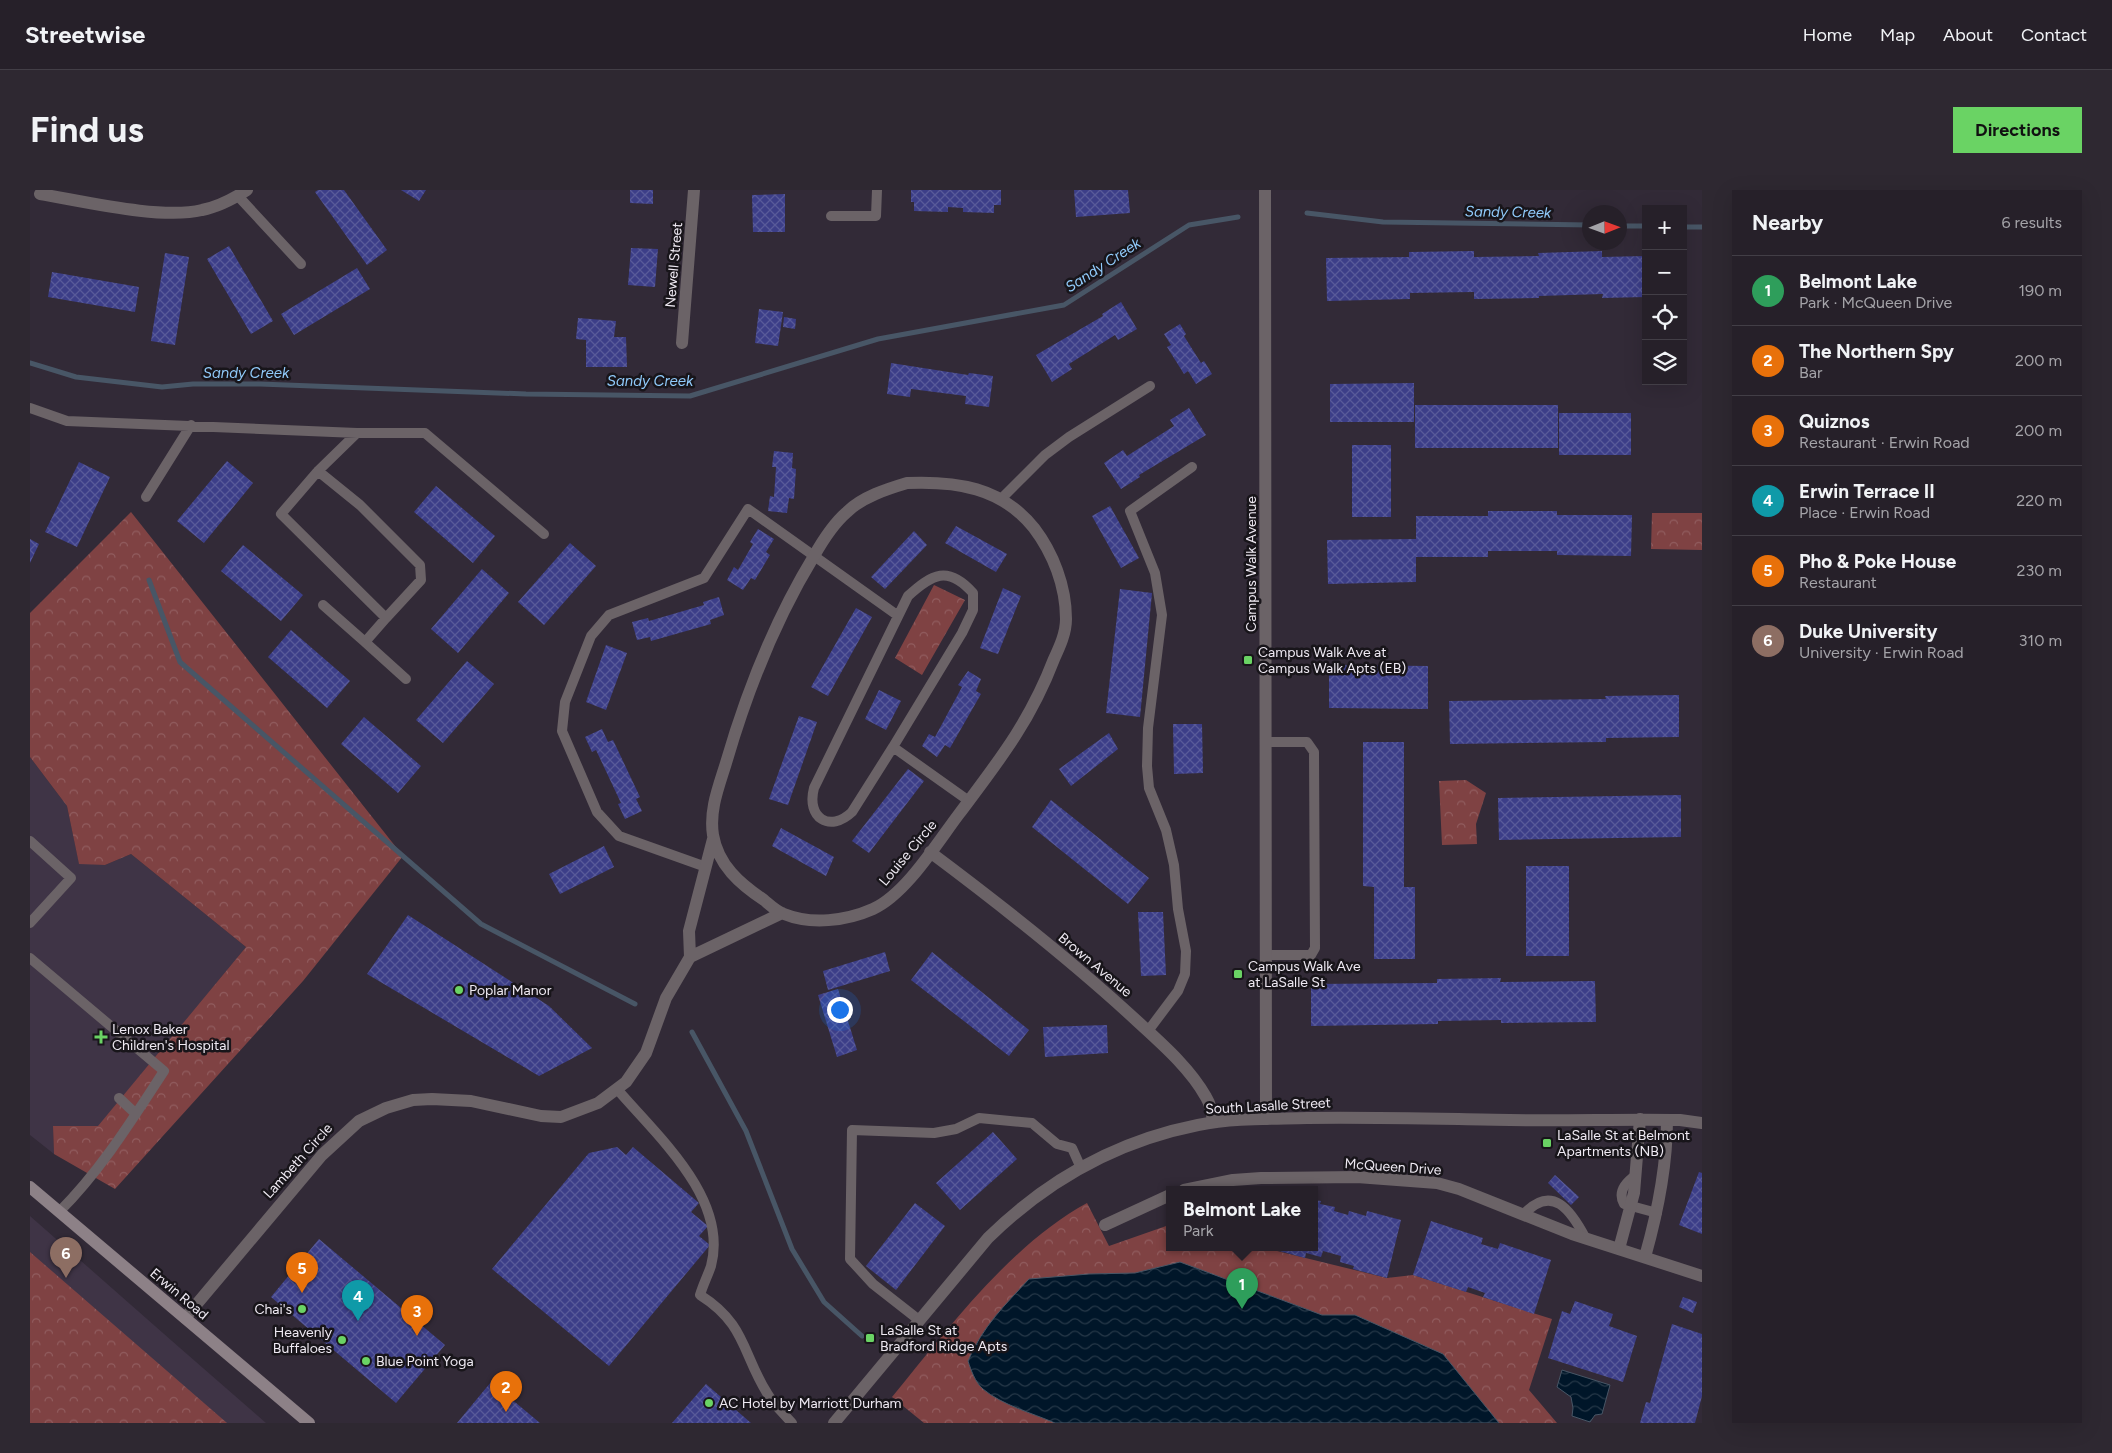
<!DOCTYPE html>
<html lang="en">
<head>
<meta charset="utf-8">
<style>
  :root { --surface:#262029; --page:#2e2831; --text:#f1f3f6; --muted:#a4a3a8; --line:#423e46; --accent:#6ad364 }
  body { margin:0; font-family:Figtree,sans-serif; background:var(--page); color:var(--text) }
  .controls { position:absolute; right:15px; top:15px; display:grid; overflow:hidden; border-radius:0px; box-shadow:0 5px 20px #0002 }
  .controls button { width:45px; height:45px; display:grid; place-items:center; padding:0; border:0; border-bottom:1px solid var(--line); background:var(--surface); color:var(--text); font:25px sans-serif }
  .compass { position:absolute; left:1552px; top:15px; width:45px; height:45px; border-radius:50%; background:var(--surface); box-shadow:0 5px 20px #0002; rotate:89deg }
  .you { position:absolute; left:809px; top:819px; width:18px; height:18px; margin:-12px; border:4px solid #fff; border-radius:50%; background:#1a73e8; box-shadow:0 0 0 8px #1a73e833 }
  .badge { display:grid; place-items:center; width:32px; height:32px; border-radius:50%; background:var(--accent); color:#fff; font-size:16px; font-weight:700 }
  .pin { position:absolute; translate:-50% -41px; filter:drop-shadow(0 1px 2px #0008) }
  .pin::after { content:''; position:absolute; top:26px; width:18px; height:15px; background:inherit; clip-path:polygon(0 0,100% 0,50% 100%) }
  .popup { position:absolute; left:1136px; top:996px; width:152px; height:65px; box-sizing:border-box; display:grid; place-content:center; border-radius:0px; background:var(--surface); filter:drop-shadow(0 1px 4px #0005); font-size:16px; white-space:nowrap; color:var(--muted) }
  .popup b { font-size:19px; color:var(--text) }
  .popup::after { content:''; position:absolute; left:50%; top:100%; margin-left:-10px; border:10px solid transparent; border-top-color:var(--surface) }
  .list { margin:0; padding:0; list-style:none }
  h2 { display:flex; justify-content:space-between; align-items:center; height:65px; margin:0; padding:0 20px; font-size:21px }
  h2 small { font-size:16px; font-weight:400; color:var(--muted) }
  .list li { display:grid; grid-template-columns:32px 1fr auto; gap:15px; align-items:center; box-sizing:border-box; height:70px; padding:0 20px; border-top:1px solid var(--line) }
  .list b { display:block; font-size:19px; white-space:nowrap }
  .list p { margin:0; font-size:16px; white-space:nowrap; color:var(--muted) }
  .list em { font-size:16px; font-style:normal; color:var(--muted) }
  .icon { flex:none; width:28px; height:28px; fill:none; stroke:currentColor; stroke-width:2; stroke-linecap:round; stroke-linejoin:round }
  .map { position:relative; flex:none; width:1672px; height:1233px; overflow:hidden; border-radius:0px }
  header { display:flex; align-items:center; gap:30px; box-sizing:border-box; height:70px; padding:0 25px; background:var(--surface); border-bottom:1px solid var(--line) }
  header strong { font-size:24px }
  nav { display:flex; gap:28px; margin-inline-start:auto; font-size:18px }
  .intro { display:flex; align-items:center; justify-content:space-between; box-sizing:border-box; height:120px; padding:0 30px }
  h1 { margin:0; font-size:35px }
  .button { padding:12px 22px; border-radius:0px; background:var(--accent); color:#111; font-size:18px; font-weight:700 }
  main { display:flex; gap:30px; padding:0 30px }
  aside { flex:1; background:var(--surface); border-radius:0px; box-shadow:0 5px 20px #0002 }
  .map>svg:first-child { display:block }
  .built { fill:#3f3446 }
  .forest { fill:url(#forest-crowns) }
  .water { fill:url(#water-waves); stroke:#485666 }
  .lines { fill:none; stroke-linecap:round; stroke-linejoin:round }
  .stream { stroke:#485666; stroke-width:5 }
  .building { fill:url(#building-cross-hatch) }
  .service { stroke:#6b6367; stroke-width:10 }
  .minor { stroke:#6b6367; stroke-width:12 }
  .tertiary { stroke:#6b6367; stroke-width:12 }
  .secondary { stroke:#8d8187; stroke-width:12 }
  .poi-dot { fill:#6ad364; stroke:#18151a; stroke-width:2 }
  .labels { text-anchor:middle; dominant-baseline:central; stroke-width:5; stroke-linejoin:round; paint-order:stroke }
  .street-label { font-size:14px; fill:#efeaf3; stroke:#18151a }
  .poi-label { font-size:14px; fill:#efeaf3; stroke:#18151a; text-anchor:start }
  .water-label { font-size:15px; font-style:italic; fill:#91cbfb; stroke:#18151a }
</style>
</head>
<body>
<header>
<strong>Streetwise</strong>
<nav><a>Home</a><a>Map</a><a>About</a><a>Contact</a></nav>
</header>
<div class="intro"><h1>Find us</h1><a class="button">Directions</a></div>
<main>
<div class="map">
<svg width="1672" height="1233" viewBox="0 0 1672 1233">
  <defs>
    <pattern id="forest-crowns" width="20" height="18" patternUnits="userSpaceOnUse" patternTransform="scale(1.25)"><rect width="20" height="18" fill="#7f4243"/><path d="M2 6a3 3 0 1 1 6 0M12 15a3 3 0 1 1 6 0" fill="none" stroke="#915d5f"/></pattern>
    <pattern id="water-waves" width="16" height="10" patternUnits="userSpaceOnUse" patternTransform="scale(1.25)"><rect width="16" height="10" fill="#001629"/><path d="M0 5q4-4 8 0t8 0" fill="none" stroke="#263848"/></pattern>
    <pattern id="building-cross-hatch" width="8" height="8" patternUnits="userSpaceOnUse" patternTransform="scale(1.25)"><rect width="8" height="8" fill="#3c3e88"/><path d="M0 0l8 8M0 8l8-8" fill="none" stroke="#585a99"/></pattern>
  </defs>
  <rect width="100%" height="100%" fill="#322a37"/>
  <path class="built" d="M 0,567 L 37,616 L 49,673 L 75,675 L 101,664 L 216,757 L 68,937 L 23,936 L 24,964 L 0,945 Z
    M 0,1026 L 142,1151 L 236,1233 L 0,1233 Z"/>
  <path class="forest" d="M 101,322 L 373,666 L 273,791 L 85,999 L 24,964 L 23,936 L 68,936 L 216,757 L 101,664 L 75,675 L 49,674 L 37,616 L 0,567 L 0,423 Z
    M 1622,323 L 1672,323 L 1672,360 L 1621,359 Z
    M 904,395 L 935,410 L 892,485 L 865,468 Z
    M 1436,590 L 1456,603 L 1446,634 L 1447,654 L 1412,655 L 1409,591 Z
    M 1057,1013 L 1079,1056 L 1139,1035 L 1140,1058 L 1235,1058 L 1357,1088 L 1383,1085 L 1522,1129 L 1499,1200 L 1527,1233 L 894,1233 L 862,1207 C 917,1140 980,1055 1057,1013 Z
    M 0,1061 L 0,1062 L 197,1233 L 0,1233 Z"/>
  <path class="water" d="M 1150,1072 L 1292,1125 L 1325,1125 L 1413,1164 L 1469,1233 L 1025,1233 C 1002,1223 972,1215 953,1199 C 945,1192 941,1180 938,1171 C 953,1136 974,1116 999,1089 L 1059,1084 L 1105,1083 Z
    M 1532,1180 L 1580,1195 L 1572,1224 L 1565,1225 L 1560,1232 L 1542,1226 L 1543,1218 L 1541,1207 L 1527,1197 Z"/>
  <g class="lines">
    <path class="stream" d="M 1277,23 L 1353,32 L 1560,35
      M 1590,36 L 1616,36
      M 1653,37 L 1672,37
      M 0,173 L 46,187 L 132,197 L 163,194 L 230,194 L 496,204 L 660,206 L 848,149 L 1034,115 L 1159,35 L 1208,27
      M 119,390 L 150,472 L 451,734 L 605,814
      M 662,842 L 716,941 L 762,1059 L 794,1112 L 832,1146"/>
  </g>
  <path class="building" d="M 288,0 L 314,0 L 357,60 L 337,75 L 285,2 Z
    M 371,0 L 396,0 L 389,11 Z
    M 600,0 L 623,0 L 623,14 L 600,13 Z
    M 881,0 L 971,0 L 971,15 L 964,15 L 964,23 L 933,22 L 933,18 L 918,17 L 918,22 L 884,21 L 884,12 L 881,12 Z
    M 1044,0 L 1098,0 L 1100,23 L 1046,27 Z
    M 755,4 L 755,42 L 723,42 L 722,5 Z
    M 199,56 L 243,131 L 221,144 L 177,69 Z
    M 601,58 L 628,59 L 625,97 L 598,95 Z
    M 1444,61 L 1444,67 L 1509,66 L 1508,63 L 1572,61 L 1572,67 L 1616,66 L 1616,107 L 1572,108 L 1573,104 L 1509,106 L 1509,108 L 1444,109 L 1444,102 L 1380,103 L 1380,109 L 1297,111 L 1296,68 L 1379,67 L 1379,62 Z
    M 135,63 L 159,67 L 145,155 L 121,151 Z
    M 327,78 L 340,99 L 264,145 L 251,124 Z
    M 22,82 L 109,97 L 105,122 L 18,107 Z
    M 1091,112 L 1107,139 L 1088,150 L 1085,145 L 1039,174 L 1042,179 L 1022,192 L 1006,165 L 1073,126 L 1072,124 Z
    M 729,119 L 753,122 L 748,156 L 725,153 Z
    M 754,127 L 766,129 L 765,139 L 753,137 Z
    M 548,128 L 586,131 L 584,147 L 596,147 L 597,177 L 556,177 L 556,150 L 546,149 Z
    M 1150,134 L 1156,144 L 1154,146 L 1171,173 L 1174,171 L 1182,184 L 1166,194 L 1158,181 L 1154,184 L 1137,157 L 1141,155 L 1134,144 Z
    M 861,173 L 938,185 L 939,183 L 963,186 L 959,217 L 935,214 L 936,206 L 881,199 L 880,207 L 857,204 Z
    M 1384,193 L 1384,232 L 1300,232 L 1300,194 Z
    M 1385,215 L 1528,215 L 1528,258 L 1385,258 Z
    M 1159,218 L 1176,245 L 1109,285 L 1110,287 L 1091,299 L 1074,273 L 1093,260 L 1097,266 L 1144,236 L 1140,230 Z
    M 1529,223 L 1601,223 L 1601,265 L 1529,265 Z
    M 1322,255 L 1361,255 L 1361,327 L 1322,327 Z
    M 744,261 L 763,263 L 762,278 L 766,279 L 764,309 L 759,308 L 757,323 L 738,321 L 740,306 L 744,307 L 746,277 L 742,277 Z
    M 197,271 L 223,293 L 174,353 L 147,331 Z
    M 49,272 L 80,287 L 47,357 L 15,342 Z
    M 406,296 L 465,346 L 443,373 L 384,322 Z
    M 1080,316 L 1109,368 L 1091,378 L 1062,326 Z
    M 1458,321 L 1527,321 L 1527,325 L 1602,325 L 1601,366 L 1527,365 L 1527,361 L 1458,361 L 1458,367 L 1386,367 L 1386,392 L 1298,394 L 1297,350 L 1386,349 L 1386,326 L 1458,326 Z
    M 926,336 L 977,364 L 966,382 L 915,353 Z
    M 728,339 L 744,349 L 736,362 L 740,365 L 725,390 L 721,388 L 713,400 L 697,390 L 704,377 L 708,380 L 723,354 L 720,352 Z
    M 884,341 L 897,355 L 855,399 L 841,387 Z
    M 0,349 L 9,354 L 0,373 Z
    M 540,353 L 566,376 L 514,435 L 488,412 Z
    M 213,355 L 273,405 L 251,431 L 191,381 Z
    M 452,379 L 479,403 L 428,463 L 401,439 Z
    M 973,398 L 991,406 L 968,464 L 950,458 Z
    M 1090,399 L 1122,403 L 1110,527 L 1076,523 Z
    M 689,407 L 694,425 L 680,430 L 681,434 L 621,451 L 620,447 L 607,450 L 602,432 L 618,428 L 619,431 L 674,415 L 673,412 Z
    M 826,418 L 842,427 L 798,506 L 781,497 Z
    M 261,440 L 320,491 L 297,518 L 238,467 Z
    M 576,455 L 597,463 L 576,520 L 556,512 Z
    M 437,471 L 464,494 L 413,553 L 386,530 Z
    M 1299,475 L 1398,476 L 1398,519 L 1299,518 Z
    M 938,481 L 951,489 L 946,501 L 951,504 L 920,558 L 915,555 L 907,567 L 892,556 L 899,544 L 905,547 L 932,497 L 928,495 Z
    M 849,500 L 871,511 L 856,540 L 835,529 Z
    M 1649,505 L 1649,547 L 1576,548 L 1576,552 L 1420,554 L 1419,511 L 1576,509 L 1575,506 Z
    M 769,526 L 787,532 L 758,615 L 739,609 Z
    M 334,527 L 391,576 L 368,603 L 311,554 Z
    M 1143,534 L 1172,534 L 1173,583 L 1144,584 Z
    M 572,539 L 578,552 L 583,550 L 610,607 L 606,609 L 612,621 L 595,629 L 588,614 L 591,613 L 566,560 L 562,562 L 555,547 Z
    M 1079,543 L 1088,559 L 1041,596 L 1029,579 Z
    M 1333,552 L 1374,552 L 1374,697 L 1385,697 L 1385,769 L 1344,769 L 1344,697 L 1333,696 Z
    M 878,579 L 894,591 L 839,663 L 822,651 Z
    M 1651,605 L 1651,647 L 1469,650 L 1468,608 Z
    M 1021,610 L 1119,688 L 1098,714 L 1002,637 Z
    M 751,638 L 804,667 L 796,686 L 742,656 Z
    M 574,656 L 584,677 L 530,704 L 519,684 Z
    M 1496,676 L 1539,676 L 1539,766 L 1496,766 Z
    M 1108,722 L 1133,722 L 1136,785 L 1111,786 Z
    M 378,725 L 519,816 L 562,858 L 509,886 L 337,784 Z
    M 855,762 L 860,781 L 798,800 L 793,781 Z
    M 902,762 L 999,840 L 979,866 L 881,790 Z
    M 1471,788 L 1470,792 L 1565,791 L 1566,832 L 1471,833 L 1471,830 L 1408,831 L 1408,834 L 1281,836 L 1281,794 L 1407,793 L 1407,789 Z
    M 808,799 L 827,860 L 807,867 L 788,805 Z
    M 1077,835 L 1078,863 L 1015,867 L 1013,837 Z
    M 963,942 L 987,969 L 930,1020 L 906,993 Z
    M 587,957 L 596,965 L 603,957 L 669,1013 L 661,1022 L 678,1036 L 669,1046 L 680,1055 L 579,1176 L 462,1079 L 559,963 Z
    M 1669,982 L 1672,983 L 1672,1044 L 1649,1035 Z
    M 1525,985 L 1549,1007 L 1541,1015 L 1518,993 Z
    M 1284,1010 L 1291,1011 L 1290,1014 L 1305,1017 L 1304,1021 L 1318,1025 L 1319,1021 L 1336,1026 L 1337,1021 L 1371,1030 L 1357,1088 L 1323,1079 L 1324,1076 L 1310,1072 L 1311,1066 L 1293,1061 L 1291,1067 L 1276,1063 L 1275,1068 L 1239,1058 L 1284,1058 Z
    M 885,1013 L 915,1036 L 866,1100 L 836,1076 Z
    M 1401,1031 L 1453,1048 L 1451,1054 L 1468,1059 L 1470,1053 L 1521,1070 L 1504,1124 L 1453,1107 L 1455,1103 L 1438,1097 L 1436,1102 L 1383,1085 Z
    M 289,1049 L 415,1155 L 366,1213 L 241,1107 Z
    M 1653,1107 L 1667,1112 L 1663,1123 L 1649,1117 Z
    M 1545,1111 L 1583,1124 L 1579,1136 L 1607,1146 L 1593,1192 L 1518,1168 L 1532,1121 L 1540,1124 Z
    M 1642,1134 L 1672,1144 L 1672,1206 L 1665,1233 L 1610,1233 L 1616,1212 L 1620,1213 Z
    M 461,1192 L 510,1233 L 427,1233 Z
    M 676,1194 L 721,1233 L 642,1233 Z"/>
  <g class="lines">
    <path class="service" d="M 208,6 L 271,74
      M 801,26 L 846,26 L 847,0
      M 0,218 L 37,231 L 327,243 L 395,243 L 514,344
      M 288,281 L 330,315 L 390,375 L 391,390 L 356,428 L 251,324 L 288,281 L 327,243
      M 116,307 L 161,235
      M 971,309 L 1015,265 L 1039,247 L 1120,196
      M 293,415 L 335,452
      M 356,428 L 335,452 L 376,489
      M 863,557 L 822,622 C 800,643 776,628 784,598 L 878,406 C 902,384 918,375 943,403 L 943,420 L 932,443 L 863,557 L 939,611
      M 0,651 L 41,688 L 0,733
      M 676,677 L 589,646 L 567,622 L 532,541 L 535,512 L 561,446 L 579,425 L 674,388 L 718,319 L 867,425
      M 1235,765 L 1281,765 L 1285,758 L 1284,562 L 1277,552 L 1236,552
      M 0,768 L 134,881 C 102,930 71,980 29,1022
      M 1118,841 L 1148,801 L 1155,784 L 1156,761 L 1148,719 L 1144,675 L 1136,640 L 1119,598 L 1117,576 L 1118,538 L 1132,425 L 1125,383 L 1100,321 L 1162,277
      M 587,899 C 626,945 699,1008 681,1076 C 678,1085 673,1095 670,1105 C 716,1134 712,1163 737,1203 C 744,1215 753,1223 762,1233
      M 89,908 L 106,924
      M 1606,985 C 1596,992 1587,1001 1594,1014 L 1627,1023
      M 1493,1025 C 1522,993 1541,1020 1556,1049
      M 889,1130 L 843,1094 L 820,1069 L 822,940 L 904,943 L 926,939 L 949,928 L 1002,933 L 1027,954 L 1042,958 L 1051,978"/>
    <path class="minor" d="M 1235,0 L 1236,929
      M 10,4 C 53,11 131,30 172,20 C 188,17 203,9 217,0
      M 652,153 L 664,0
      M 877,293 C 926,291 971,297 1004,338 C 1023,363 1036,396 1036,429 C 1036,443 1030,456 1024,469 C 1000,532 968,572 929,624 C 907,653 876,704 843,719 C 816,731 781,735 754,724 C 746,721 740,715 734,710 C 710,694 688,675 683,645 C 679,620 689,596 696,573 C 717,501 745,430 784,366 C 793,350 803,334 817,322 C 832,307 857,299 877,293 Z
      M 900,662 C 971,715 1042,771 1107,831 C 1131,853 1160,878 1176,907 C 1181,915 1182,923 1183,932
      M 660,767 L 752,723
      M 1154,1000 L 1203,990 L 1231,988 L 1327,987 L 1407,993 L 1429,999 L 1542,1044 L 1672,1086
      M 1075,1035 L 1140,1005
      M 1589,1059 L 1604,1003 L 1610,929
      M 1615,1067 C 1628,1021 1637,977 1637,930
      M 155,1128 L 292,965 L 329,931 L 356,918 L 383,910 L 402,909 L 441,911 L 511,926 L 531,927 L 568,913 L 596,892 L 616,863 L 636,808 L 660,767 L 659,741 L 683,649"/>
    <path class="tertiary" d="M 804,1233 L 958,1048 C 1016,991 1087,951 1168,935 C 1203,928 1240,929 1277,928 C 1345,927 1412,929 1480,930 C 1537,931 1594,929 1650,930 L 1672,933"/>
    <path class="secondary" d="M 0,997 L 279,1233"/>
  </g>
  <g class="poi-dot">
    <rect x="1213" y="465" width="10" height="10" rx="2.5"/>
    <rect x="1203" y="779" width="10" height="10" rx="2.5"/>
    <circle cx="429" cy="800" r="5"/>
    <path d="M68.5 839.5h5v5h5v5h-5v5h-5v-5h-5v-5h5z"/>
    <rect x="1512" y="948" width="10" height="10" rx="2.5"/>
    <circle cx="272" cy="1119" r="5"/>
    <rect x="835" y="1143" width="10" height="10" rx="2.5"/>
    <circle cx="312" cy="1150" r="5"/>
    <circle cx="336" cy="1171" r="5"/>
    <circle cx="679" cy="1213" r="5"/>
  </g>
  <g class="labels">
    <g class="street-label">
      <text transform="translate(644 75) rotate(-85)">Newell Street</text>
      <text transform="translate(1221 374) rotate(-90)">Campus Walk Avenue</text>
      <text transform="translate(878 663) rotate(-50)">Louise Circle</text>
      <text transform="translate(1065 775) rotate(40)">Brown Avenue</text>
      <text transform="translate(1238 916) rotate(-3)">South Lasalle Street</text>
      <text transform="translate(268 971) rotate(-48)">Lambeth Circle</text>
      <text transform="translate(1363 977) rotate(4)">McQueen Drive</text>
      <text transform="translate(149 1104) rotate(40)">Erwin Road</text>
    </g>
    <g class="poi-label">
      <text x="1228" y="462">Campus Walk Ave at<tspan x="1228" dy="16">Campus Walk Apts (EB)</tspan></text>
      <text x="1218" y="776">Campus Walk Ave<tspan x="1218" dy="16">at LaSalle St</tspan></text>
      <text x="439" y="800">Poplar Manor</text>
      <text x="82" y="839">Lenox Baker<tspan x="82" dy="16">Children's Hospital</tspan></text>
      <text x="1527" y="945">LaSalle St at Belmont<tspan x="1527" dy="16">Apartments (NB)</tspan></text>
      <text x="262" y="1119" text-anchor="end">Chai's</text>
      <text x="850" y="1140">LaSalle St at<tspan x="850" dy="16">Bradford Ridge Apts</tspan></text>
      <text x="302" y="1142" text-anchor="end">Heavenly<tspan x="302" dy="16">Buffaloes</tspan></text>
      <text x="346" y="1171">Blue Point Yoga</text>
      <text x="689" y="1213">AC Hotel by Marriott Durham</text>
    </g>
    <g class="water-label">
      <text transform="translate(1478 22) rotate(1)">Sandy Creek</text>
      <text transform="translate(1073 75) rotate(-33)">Sandy Creek</text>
      <text x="216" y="183">Sandy Creek</text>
      <text x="620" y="191">Sandy Creek</text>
    </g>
  </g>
</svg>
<div class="controls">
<button>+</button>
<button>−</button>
<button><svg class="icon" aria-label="locate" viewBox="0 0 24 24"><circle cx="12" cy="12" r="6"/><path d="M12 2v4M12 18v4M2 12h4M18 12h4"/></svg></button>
<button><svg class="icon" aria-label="layers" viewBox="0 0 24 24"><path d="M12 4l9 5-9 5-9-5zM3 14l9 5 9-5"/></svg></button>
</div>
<svg class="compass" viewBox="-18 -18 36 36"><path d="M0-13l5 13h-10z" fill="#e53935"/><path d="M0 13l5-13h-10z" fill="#a4a3a8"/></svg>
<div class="you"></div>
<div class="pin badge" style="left:1212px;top:1119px;background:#2e9e5b">1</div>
<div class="popup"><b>Belmont Lake</b>Park</div>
<div class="pin badge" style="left:476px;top:1222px;background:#e8710a">2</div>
<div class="pin badge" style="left:387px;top:1146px;background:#e8710a">3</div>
<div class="pin badge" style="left:328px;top:1131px;background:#0f9aa8">4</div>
<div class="pin badge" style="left:272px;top:1103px;background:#e8710a">5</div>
<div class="pin badge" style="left:36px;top:1088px;background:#8d6e63">6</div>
</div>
<aside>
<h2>Nearby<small>6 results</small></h2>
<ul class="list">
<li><span class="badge" style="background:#2e9e5b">1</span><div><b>Belmont Lake</b><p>Park · McQueen Drive</p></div><em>190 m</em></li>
<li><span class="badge" style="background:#e8710a">2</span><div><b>The Northern Spy</b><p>Bar</p></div><em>200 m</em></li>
<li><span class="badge" style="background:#e8710a">3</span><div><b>Quiznos</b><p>Restaurant · Erwin Road</p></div><em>200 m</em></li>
<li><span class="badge" style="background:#0f9aa8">4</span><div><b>Erwin Terrace II</b><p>Place · Erwin Road</p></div><em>220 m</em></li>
<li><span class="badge" style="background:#e8710a">5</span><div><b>Pho &amp; Poke House</b><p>Restaurant</p></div><em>230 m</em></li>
<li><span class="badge" style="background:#8d6e63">6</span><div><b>Duke University</b><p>University · Erwin Road</p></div><em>310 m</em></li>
</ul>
</aside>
</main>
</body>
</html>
